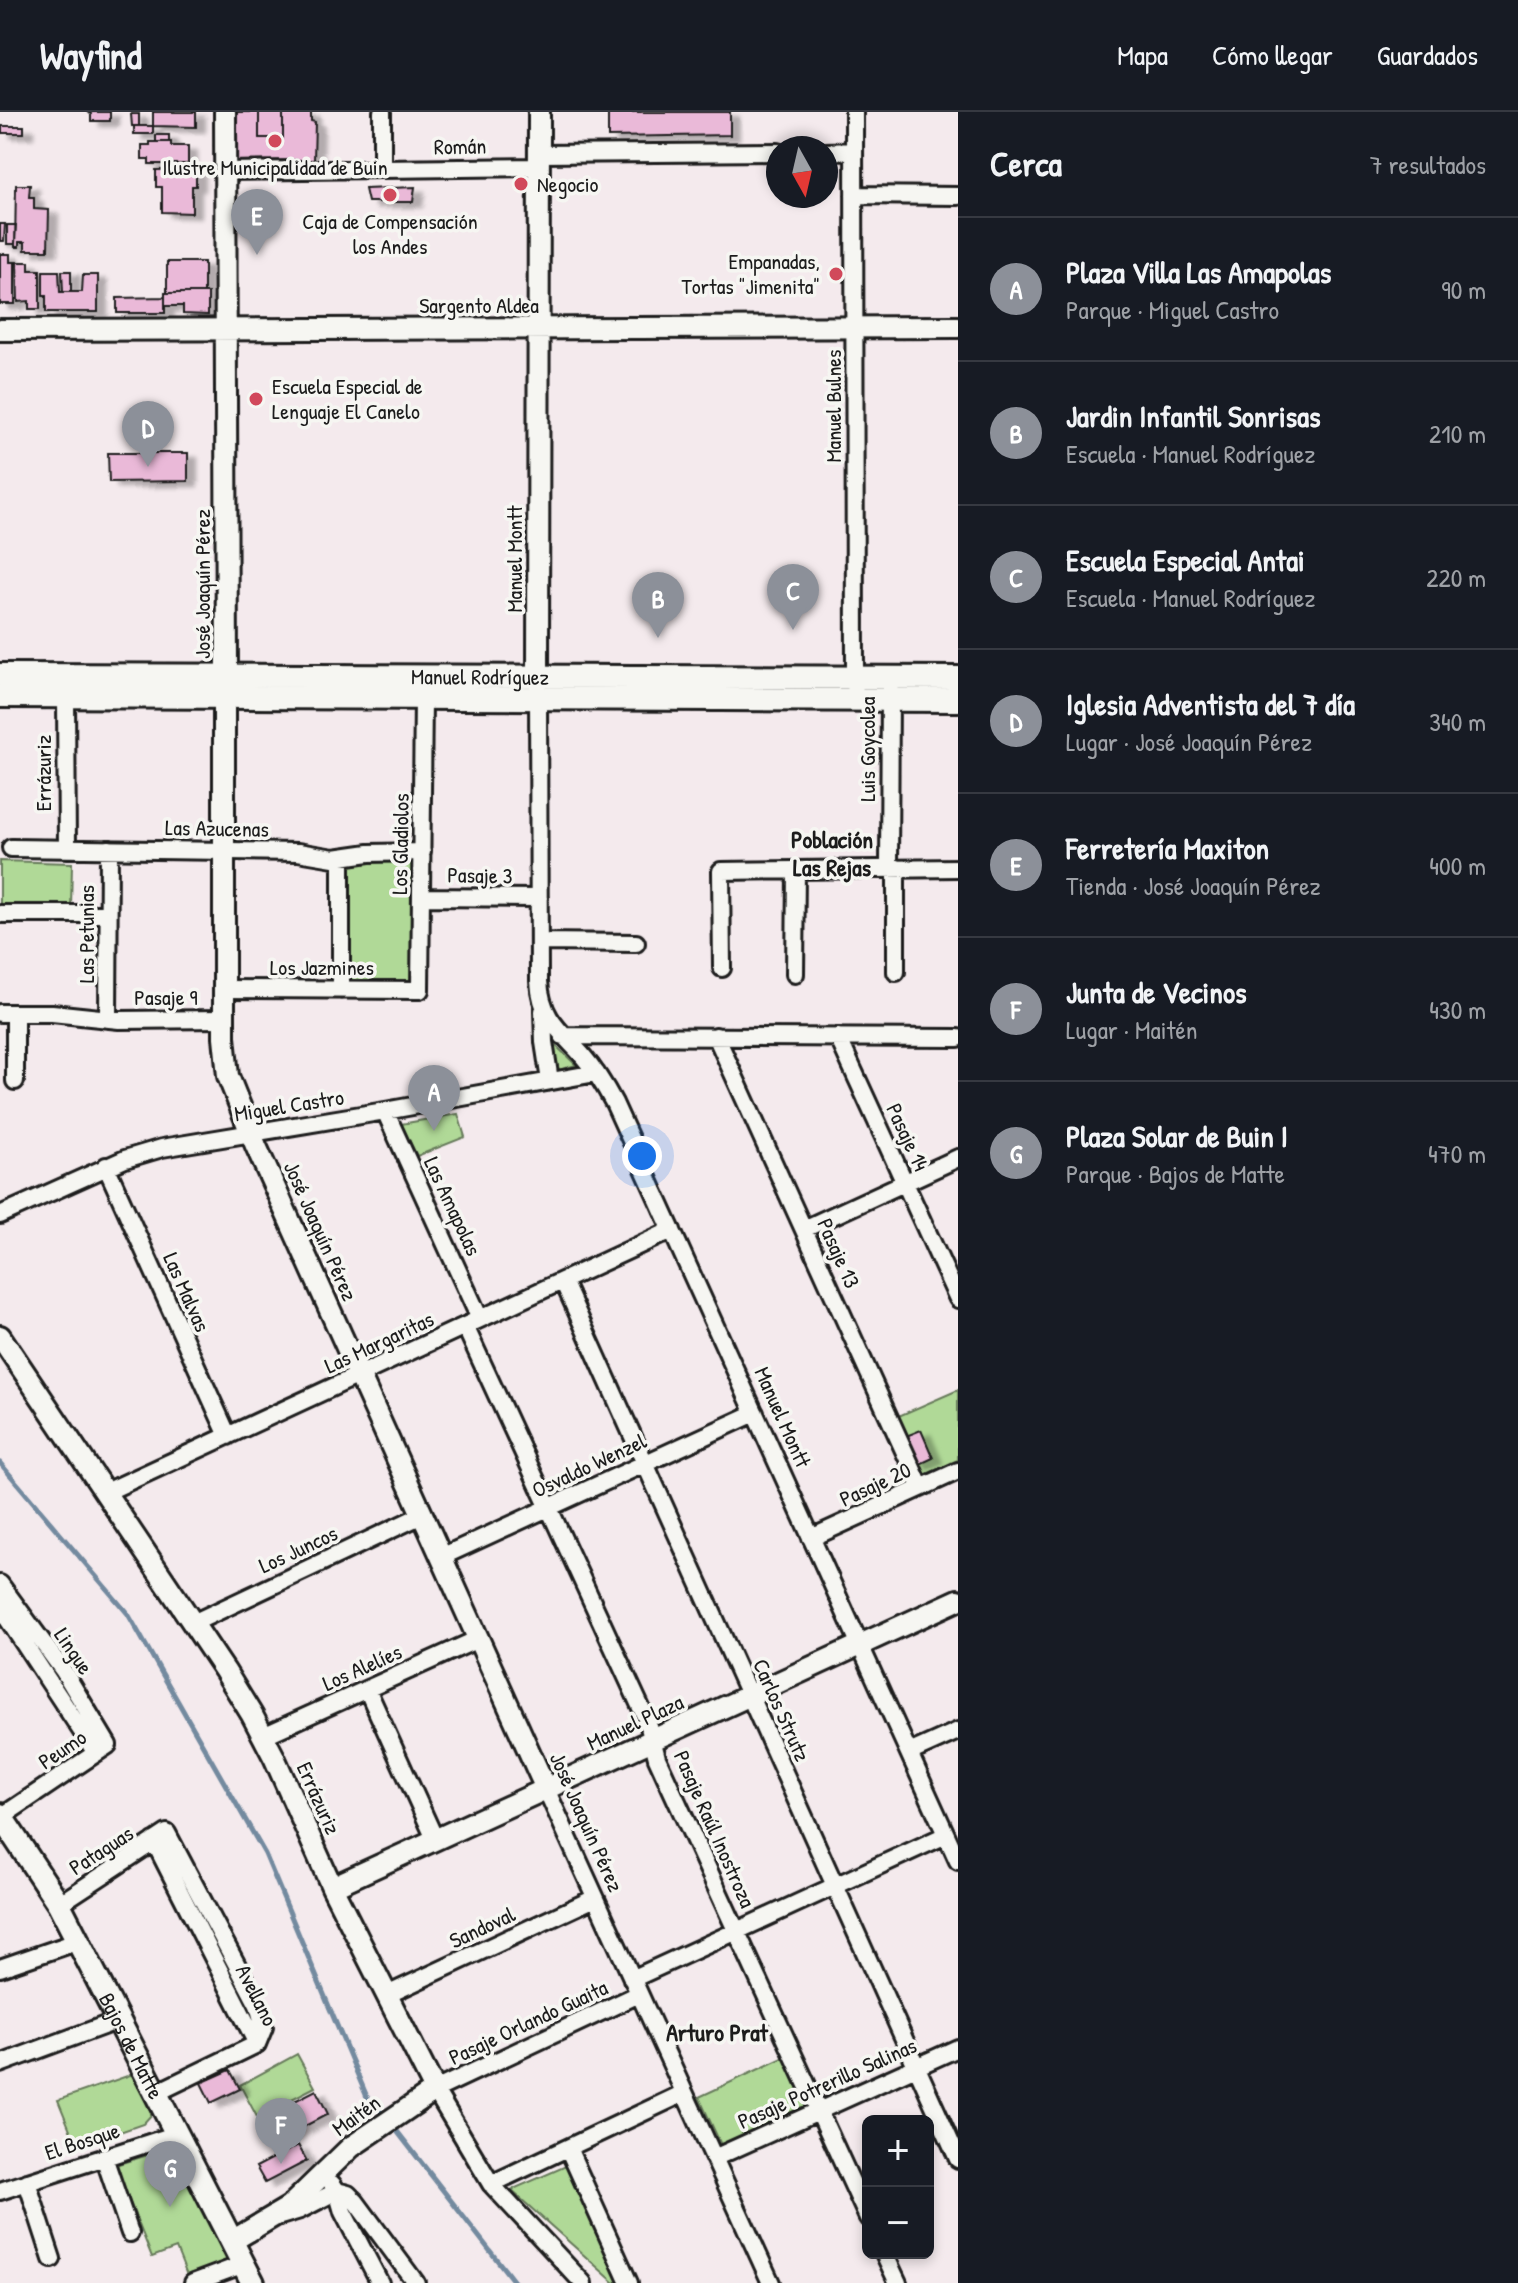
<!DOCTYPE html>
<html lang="es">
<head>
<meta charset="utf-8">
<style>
  :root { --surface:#171b24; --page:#242831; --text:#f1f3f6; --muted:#9ea1a6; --line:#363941; --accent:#8c9099 }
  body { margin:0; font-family:"Patrick Hand",sans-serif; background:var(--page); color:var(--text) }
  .controls { position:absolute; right:24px; bottom:24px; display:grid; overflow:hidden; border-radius:12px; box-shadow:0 4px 12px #0003 }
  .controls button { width:72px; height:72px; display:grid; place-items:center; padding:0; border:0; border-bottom:2px solid var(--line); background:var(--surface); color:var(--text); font:40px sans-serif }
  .compass { position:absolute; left:766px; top:24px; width:72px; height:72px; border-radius:50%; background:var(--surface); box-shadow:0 4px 12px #0003; rotate:172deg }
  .you { position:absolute; left:642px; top:1044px; width:28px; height:28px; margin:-20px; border:6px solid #fff; border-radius:50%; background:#1a73e8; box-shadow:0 0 0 12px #1a73e833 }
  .badge { display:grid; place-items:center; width:52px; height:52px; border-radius:50%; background:var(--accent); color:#fff; font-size:26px; font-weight:700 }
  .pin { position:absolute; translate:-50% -66px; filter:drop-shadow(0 2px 4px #0008) }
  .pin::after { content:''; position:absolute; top:42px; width:28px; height:24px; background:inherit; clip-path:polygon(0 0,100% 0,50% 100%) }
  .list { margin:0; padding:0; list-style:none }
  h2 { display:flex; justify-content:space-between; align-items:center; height:104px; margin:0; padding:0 32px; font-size:34px }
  h2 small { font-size:26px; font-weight:400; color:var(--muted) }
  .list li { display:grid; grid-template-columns:52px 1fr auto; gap:24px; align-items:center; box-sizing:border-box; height:144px; padding:0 32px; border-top:2px solid var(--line) }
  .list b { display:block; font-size:30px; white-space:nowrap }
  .list p { margin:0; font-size:26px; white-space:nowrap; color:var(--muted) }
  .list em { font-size:26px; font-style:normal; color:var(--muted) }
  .map { position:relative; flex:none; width:958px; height:2171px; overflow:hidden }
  header { display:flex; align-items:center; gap:48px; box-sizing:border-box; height:112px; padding:0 40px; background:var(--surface); border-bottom:2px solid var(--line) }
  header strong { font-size:38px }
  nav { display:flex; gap:44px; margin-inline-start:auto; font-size:28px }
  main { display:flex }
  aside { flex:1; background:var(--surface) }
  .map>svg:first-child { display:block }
  .green { fill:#b0d997; stroke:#667a5a; stroke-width:2 }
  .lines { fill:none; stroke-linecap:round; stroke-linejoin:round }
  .stream { stroke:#738a9f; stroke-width:5 }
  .building { fill:#eab9d8; stroke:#1c1c1c; stroke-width:2; filter:url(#shadow) }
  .minor-casing { stroke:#1c1c1c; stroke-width:22 }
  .tertiary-casing { stroke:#1c1c1c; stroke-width:26 }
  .secondary-casing { stroke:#1c1c1c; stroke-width:28 }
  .minor { stroke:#f6f6f2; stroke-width:16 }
  .tertiary { stroke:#f6f6f2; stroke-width:20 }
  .secondary { stroke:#f6f6f2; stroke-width:22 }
  .poi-dot { fill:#d1495b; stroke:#f6f6f2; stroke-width:3 }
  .labels { text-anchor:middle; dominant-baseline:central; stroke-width:7; stroke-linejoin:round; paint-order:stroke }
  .street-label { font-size:22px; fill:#1c1c1c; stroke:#f6f6f2 }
  .poi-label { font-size:22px; fill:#1c1c1c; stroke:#f6f6f2 }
  .neighbourhood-label { font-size:24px; font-weight:bold; fill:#1c1c1c; stroke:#f6f6f2 }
</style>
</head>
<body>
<header>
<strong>Wayfind</strong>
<nav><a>Mapa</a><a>Cómo llegar</a><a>Guardados</a></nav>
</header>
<main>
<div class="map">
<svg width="958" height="2171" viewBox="0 0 958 2171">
  <defs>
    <filter id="shadow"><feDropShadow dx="9" dy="5" stdDeviation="2" flood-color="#0004"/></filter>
  </defs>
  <rect width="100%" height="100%" fill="#f4eaed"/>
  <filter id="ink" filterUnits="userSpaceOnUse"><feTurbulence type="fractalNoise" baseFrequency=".0125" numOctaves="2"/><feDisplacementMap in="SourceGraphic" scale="16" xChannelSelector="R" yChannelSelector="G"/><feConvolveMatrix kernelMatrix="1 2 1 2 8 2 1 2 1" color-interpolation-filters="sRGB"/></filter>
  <g filter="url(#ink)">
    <path class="green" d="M 347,745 L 414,746 L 412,873 L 345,872 Z
      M 0,749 L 72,751 L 71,796 L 0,794 Z
      M 552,930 L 576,953 L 559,958 Z
      M 458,1002 L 465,1025 L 417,1044 L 401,1012 Z
      M 958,1278 L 958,1348 L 920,1365 L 894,1306 Z
      M 297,1942 L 315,1975 L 257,2005 L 240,1973 Z
      M 787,1944 L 810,1992 L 721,2033 L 699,1985 Z
      M 133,1962 L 152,2002 L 143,2012 L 77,2035 L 58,1988 Z
      M 178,2034 L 236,2146 L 188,2166 L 176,2136 L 152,2145 L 115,2053 Z
      M 566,2054 L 619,2171 L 615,2171 L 511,2078 Z"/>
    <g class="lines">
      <path class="stream" d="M 0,1351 L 128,1502 L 265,1742 L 367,1985 L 387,2006
        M 393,2014 L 515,2171"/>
    </g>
    <path class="building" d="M 87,0 L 110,0 L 110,9 L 91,9 L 91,2 Z
      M 153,0 L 196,0 L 196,15 L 153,14 Z
      M 236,0 L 259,0 L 259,26 L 283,26 L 283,0 L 311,0 L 311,9 L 315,10 L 314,48 L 237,49 Z
      M 236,0 L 311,0 L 311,9 L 315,10 L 314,48 L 237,49 Z
      M 608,0 L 730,0 L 730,23 L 608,25 Z
      M 131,2 L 139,2 L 139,14 L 132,14 Z
      M 2,14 L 24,14 L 24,21 L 2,21 Z
      M 134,14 L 153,14 L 153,22 L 134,22 Z
      M 156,23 L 169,23 L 169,30 L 156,30 Z
      M 150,30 L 171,30 L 171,34 L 188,34 L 188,52 L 149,52 L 149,47 L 142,47 L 142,33 L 150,33 Z
      M 196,57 L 196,74 L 192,74 L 192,101 L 162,100 L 162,75 L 156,75 L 156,58 Z
      M 16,73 L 30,73 L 29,85 L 34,85 L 34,97 L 49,98 L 48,138 L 25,138 L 25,130 L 19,130 L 19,135 L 15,135 Z
      M 415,75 L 413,90 L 368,90 L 365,77 Z
      M 0,112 L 5,112 L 4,129 L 0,129 Z
      M 7,113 L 16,113 L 15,132 L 7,132 Z
      M 0,142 L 10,142 L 10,150 L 15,150 L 15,192 L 0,192 Z
      M 17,150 L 29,150 L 29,158 L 40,158 L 40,197 L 29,197 L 29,189 L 18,190 Z
      M 167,150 L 204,150 L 204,181 L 167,181 Z
      M 43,159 L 59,159 L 60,180 L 82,180 L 83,163 L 98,163 L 98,200 L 46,200 L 46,184 L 43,184 Z
      M 62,159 L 71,159 L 71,180 L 63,180 Z
      M 165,181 L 208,181 L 208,203 L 183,202 L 183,194 L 165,194 Z
      M 165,185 L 165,201 L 117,201 L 117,186 Z
      M 108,341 L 188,341 L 188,369 L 109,370 Z
      M 921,1318 L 933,1346 L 918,1353 L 906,1324 Z
      M 230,1958 L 240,1977 L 211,1991 L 201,1971 Z
      M 316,1978 L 328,2002 L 288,2023 L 275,1999 Z
      M 298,2033 L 307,2049 L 265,2071 L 256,2055 Z"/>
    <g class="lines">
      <g class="minor-casing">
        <path id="minor" d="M 382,0 L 382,57
          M 854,0 L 855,574
          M 826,40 L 854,39
          M 539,42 L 778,40
          M 226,59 L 539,55
          M 854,83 L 958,84
          M 538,578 L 539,869 C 541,906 559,918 582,943 C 595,958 605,974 614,991 L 958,1749
          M 66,585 L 67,737
          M 11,736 L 298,740 L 334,746 L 369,741 L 422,740
          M 896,756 L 896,860
          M 889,757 L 890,579
          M 421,785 L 539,786
          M 0,802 L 108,802
          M 539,830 L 636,831
          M 722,856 L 721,759 L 958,756
          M 795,862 L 796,758
          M 224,877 L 420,878 L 423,586
          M 341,878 L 341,745
          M 543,899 L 544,930 L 550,969
          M 0,901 L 52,901 L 119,908 L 224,907
          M 108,907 L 109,737
          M 563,924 L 958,926
          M 716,924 L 921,1376
          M 838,925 L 958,1187
          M 15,969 L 15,901
          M 385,999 L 480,1207
          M 106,1054 L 228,1324
          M 0,1103 L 125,1047 L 162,1036 L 385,999 L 596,961
          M 804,1117 L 958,1046
          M 563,1169 L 958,2047
          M 465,1214 L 648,1611 L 657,1646 L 868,2106
          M 104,1381 L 672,1118
          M 811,1426 L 958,1359
          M 441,1445 L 755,1301
          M 0,1472 L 63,1558 L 108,1633 L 1,1705
          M 0,1495 L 96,1641
          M 193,1511 L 422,1403
          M 367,1577 L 435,1727
          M 263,1624 L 478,1527
          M 909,1641 L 958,1619
          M 546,1677 L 771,2171
          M 154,1729 L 257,1932
          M 59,1792 L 167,1721 L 258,1893 L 264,1915 L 257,1932
          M 0,1856 L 79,1829
          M 632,1867 L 946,1723
          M 387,1883 L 595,1786
          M 0,1952 L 119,1908
          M 156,1981 L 257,1932
          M 568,2036 L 629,2171
          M 104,2045 L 130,2121
          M 714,2046 L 958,1936
          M 27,2070 L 52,2147
          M 332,2072 L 337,2079 L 343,2100 L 380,2171
          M 491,2072 L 684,1981
          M 0,2079 L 177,2022
          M 337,2079 L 348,2082 L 356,2090 L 416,2171
          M 280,2104 L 300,2098 L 337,2079
          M 884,2141 L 898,2171
          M 193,2171 L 244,2152
          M 583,2171 L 491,2072 L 435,1978 L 639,1882"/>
      </g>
      <g class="tertiary-casing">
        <path id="tertiary" d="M 225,0 L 227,563 L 224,585 L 224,925 L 228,964 L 256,1034 L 546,1677
          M 0,218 L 958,215
          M 538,564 L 539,0
          M 0,1224 L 225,1559 L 252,1603 L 274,1645 L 332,1775 L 435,1978 L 351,2035 L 289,2095 L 232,2129
          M 332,1775 L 958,1488"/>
      </g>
      <g class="secondary-casing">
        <g id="secondary">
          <path id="s1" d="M 0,563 L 958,566"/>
          <path d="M 0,584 L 958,588"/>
          <path id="s2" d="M 0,1703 L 59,1792 L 253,2171"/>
        </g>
      </g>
      <use href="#minor" class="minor"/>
      <use href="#tertiary" class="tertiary"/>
      <use href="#secondary" class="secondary"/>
    </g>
  </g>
  <g class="poi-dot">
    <circle cx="275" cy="29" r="8"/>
    <circle cx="521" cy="72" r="8"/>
    <circle cx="390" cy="83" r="8"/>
    <circle cx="836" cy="162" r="8"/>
    <circle cx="256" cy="287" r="8"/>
  </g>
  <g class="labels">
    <g class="street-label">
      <text transform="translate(460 34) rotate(-1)">Román</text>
      <text x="479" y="193">Sargento Aldea</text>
      <text transform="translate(833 294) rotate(-90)">Manuel Bulnes</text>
      <text transform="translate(514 447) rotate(-90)">Manuel Montt</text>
      <text transform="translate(202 472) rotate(-90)">José Joaquín Pérez</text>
      <text stroke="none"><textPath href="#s1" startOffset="480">Manuel Rodríguez</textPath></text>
      <text transform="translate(867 637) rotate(-90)">Luis Goycolea</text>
      <text transform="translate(43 661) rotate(-90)">Errázuriz</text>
      <text transform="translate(217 716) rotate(1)">Las Azucenas</text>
      <text transform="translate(400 732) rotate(-89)">Los Gladiolos</text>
      <text transform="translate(480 763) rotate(1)">Pasaje 3</text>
      <text transform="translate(86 822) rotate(-90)">Las Petunias</text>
      <text x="322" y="855">Los Jazmines</text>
      <text x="166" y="885">Pasaje 9</text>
      <text transform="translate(289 993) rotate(-9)">Miguel Castro</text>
      <text transform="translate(908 1025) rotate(65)">Pasaje 14</text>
      <text transform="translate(453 1094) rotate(65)">Las Amapolas</text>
      <text transform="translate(321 1119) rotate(66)">José Joaquín Pérez</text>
      <text transform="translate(839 1141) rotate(66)">Pasaje 13</text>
      <text transform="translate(187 1180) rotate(66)">Las Malvas</text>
      <text transform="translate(379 1230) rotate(-25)">Las Margaritas</text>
      <text transform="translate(783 1305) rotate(66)">Manuel Montt</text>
      <text transform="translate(589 1353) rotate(-25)">Osvaldo Wenzel</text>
      <text transform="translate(875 1372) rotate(-25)">Pasaje 20</text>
      <text transform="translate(298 1437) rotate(-25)">Los Juncos</text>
      <text transform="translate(74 1539) rotate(56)">Lingue</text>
      <text transform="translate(362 1555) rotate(-24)">Los Alelíes</text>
      <text transform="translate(782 1598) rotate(66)">Carlos Strutz</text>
      <text transform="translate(635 1610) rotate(-25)">Manuel Plaza</text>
      <text transform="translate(62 1637) rotate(-34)">Peumo</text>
      <text transform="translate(319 1686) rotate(66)">Errázuriz</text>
      <text transform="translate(587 1710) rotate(66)">José Joaquín Pérez</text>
      <text transform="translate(715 1717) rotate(66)">Pasaje Raúl Inostroza</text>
      <text transform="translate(101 1738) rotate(-33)">Pataguas</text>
      <text transform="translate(482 1815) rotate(-25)">Sandoval</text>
      <text transform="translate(257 1883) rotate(63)">Avellano</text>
      <text transform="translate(528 1910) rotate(-25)">Pasaje Orlando Guaita</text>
      <text stroke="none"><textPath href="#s2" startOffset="266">Bajos de Matte</textPath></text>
      <text transform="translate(827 1971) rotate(-24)">Pasaje Potrerillo Salinas</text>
      <text transform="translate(356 2003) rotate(-36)">Maitén</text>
      <text transform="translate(82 2029) rotate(-18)">El Bosque</text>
    </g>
    <g class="poi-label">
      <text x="275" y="55">Ilustre Municipalidad de Buin</text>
      <text x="537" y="72" text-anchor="start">Negocio</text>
      <text x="390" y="109">Caja de Compensación<tspan x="390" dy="25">los Andes</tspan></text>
      <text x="820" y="149" text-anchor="end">Empanadas,<tspan x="820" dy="25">Tortas "Jimenita"</tspan></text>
      <text x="272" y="274" text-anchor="start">Escuela Especial de<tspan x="272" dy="25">Lenguaje El Canelo</tspan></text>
    </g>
    <g class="neighbourhood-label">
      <text x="832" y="727">Población<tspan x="832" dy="28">Las Rejas</tspan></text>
      <text x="717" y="1920">Arturo Prat</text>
    </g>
  </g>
</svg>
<div class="controls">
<button>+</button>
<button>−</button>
</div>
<svg class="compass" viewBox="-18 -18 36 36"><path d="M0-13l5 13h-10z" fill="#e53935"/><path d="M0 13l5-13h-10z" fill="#9ea1a6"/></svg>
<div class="you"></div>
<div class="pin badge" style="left:434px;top:1019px">A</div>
<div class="pin badge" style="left:658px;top:526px">B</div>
<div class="pin badge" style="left:793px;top:518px">C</div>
<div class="pin badge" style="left:148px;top:355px">D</div>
<div class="pin badge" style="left:257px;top:143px">E</div>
<div class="pin badge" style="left:281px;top:2052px">F</div>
<div class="pin badge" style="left:170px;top:2095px">G</div>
</div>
<aside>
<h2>Cerca<small>7 resultados</small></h2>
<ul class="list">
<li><span class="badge">A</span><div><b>Plaza Villa Las Amapolas</b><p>Parque · Miguel Castro</p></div><em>90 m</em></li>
<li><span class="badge">B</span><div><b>Jardin Infantil Sonrisas</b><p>Escuela · Manuel Rodríguez</p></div><em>210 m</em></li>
<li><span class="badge">C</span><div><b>Escuela Especial Antai</b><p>Escuela · Manuel Rodríguez</p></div><em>220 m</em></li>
<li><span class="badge">D</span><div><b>Iglesia Adventista del 7 día</b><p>Lugar · José Joaquín Pérez</p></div><em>340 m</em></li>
<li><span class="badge">E</span><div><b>Ferretería Maxiton</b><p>Tienda · José Joaquín Pérez</p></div><em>400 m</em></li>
<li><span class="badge">F</span><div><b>Junta de Vecinos</b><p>Lugar · Maitén</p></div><em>430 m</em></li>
<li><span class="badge">G</span><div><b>Plaza Solar de Buin I</b><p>Parque · Bajos de Matte</p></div><em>470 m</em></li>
</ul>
</aside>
</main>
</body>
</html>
